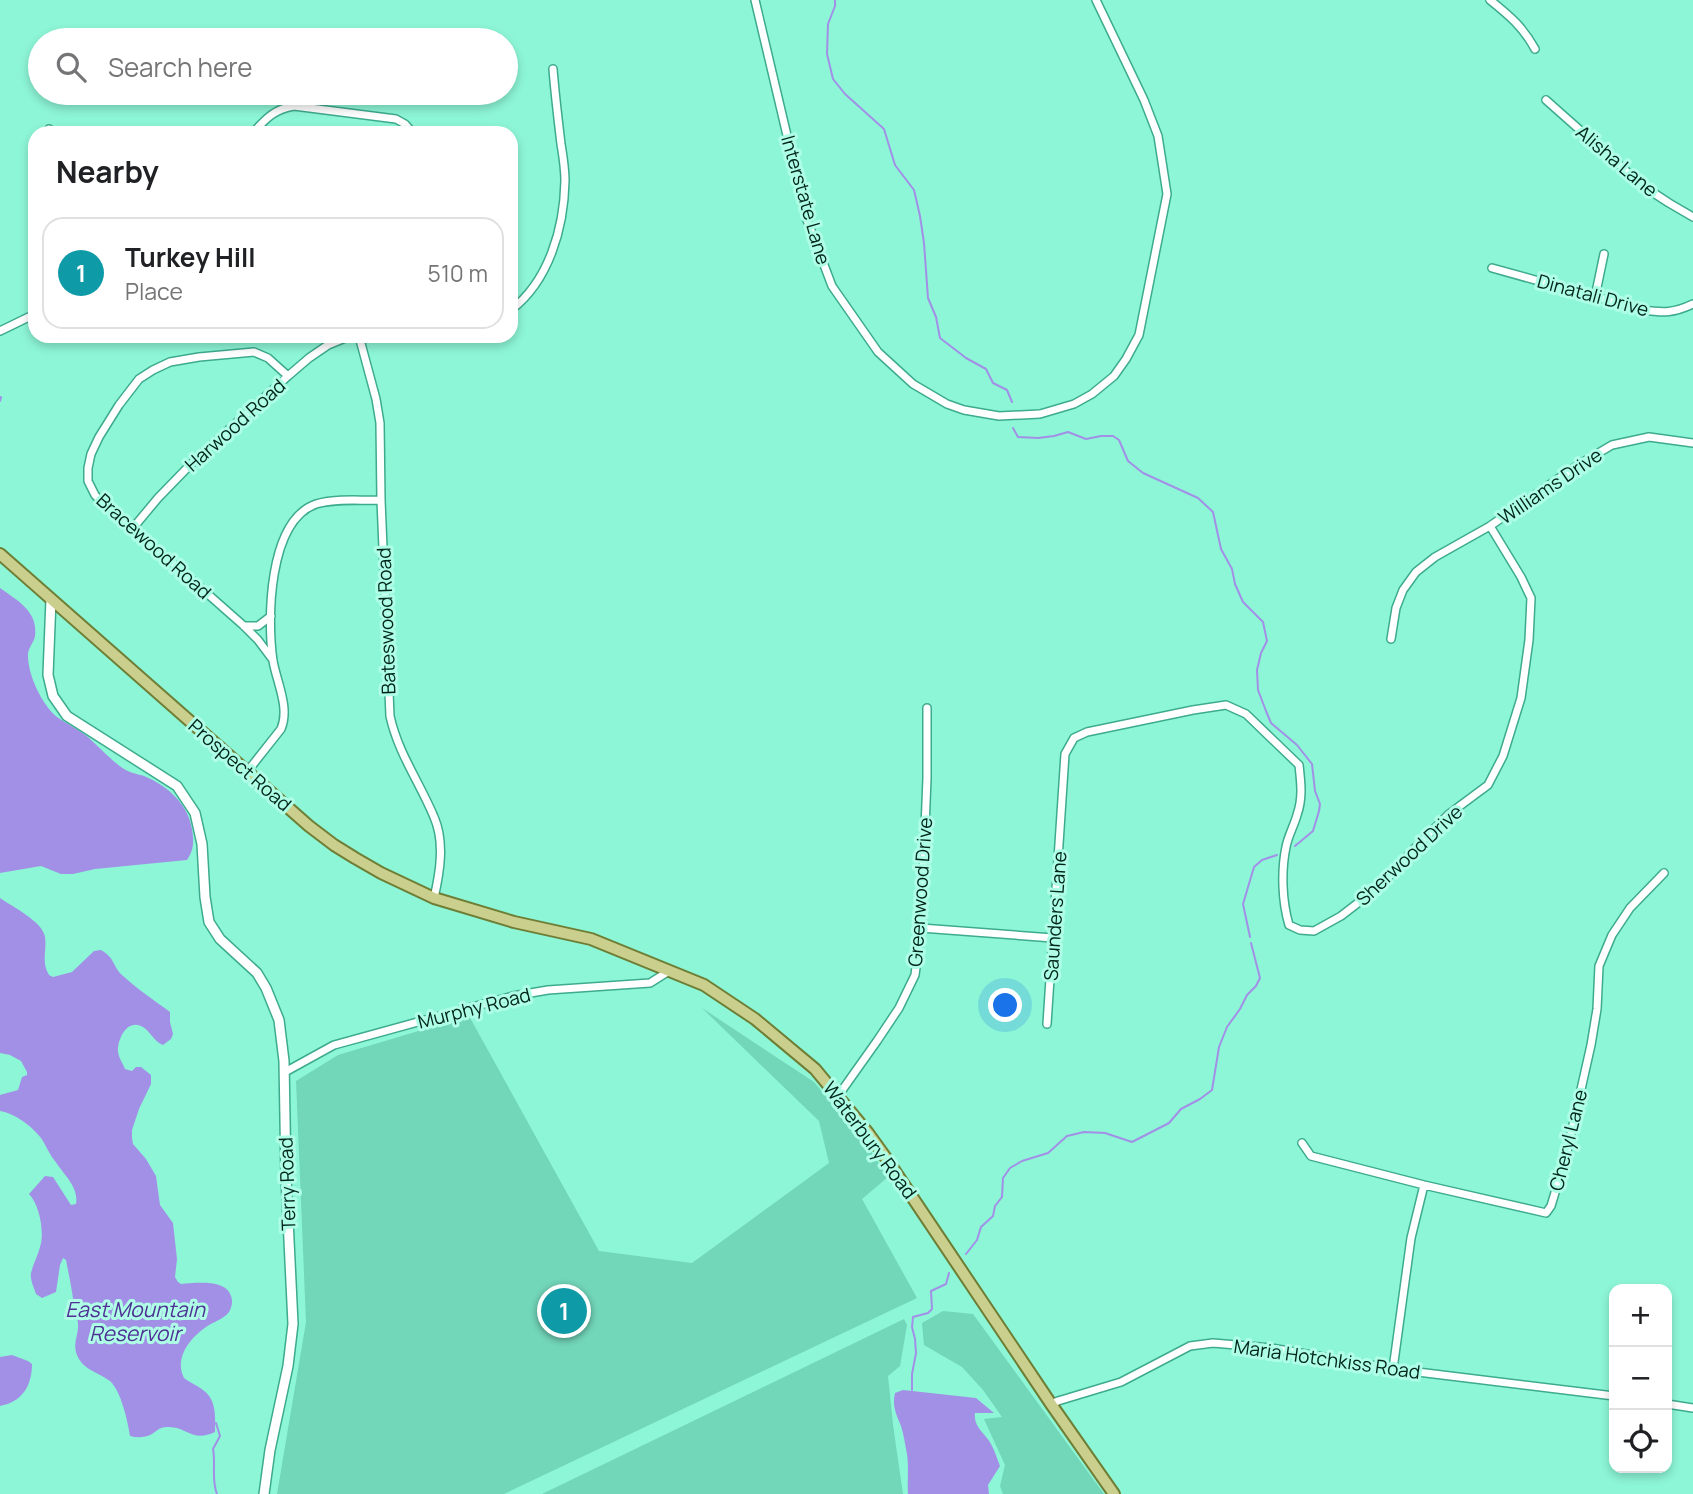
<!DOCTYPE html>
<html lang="en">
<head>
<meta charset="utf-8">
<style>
  :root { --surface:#fff; --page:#f2f2f2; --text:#202124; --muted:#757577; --line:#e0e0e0; --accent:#0f766e }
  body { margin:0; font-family:Manrope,sans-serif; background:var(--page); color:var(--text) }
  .controls { position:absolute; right:21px; bottom:21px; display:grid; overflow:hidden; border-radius:14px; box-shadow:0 4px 10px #0003 }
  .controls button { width:63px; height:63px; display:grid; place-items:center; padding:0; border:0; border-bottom:2px solid var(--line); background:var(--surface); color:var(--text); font:35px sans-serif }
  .you { position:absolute; left:1006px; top:1006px; width:24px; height:24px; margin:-18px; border:5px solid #fff; border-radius:50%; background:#1a73e8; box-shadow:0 0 0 10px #1a73e833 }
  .badge { display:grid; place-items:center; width:46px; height:46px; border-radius:50%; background:var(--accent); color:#fff; font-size:23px; font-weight:700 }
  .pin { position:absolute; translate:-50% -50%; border:4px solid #fff; box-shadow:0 2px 7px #0006 }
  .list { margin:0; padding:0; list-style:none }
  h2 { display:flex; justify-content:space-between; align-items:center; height:91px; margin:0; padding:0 28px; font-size:30px }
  h2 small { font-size:23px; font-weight:400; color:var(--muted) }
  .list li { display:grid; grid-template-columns:46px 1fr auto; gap:21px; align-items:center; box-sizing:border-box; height:112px; margin:0 14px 14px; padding:0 14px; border:2px solid var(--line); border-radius:21px }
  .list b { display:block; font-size:26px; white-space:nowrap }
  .list p { margin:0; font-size:23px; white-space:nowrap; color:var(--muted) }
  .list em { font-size:23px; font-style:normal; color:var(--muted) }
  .icon { flex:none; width:38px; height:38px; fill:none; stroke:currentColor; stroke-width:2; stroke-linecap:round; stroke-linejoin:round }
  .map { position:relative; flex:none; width:1693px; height:1494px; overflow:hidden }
  .search { position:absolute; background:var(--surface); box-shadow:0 4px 10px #0003; left:28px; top:28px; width:490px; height:77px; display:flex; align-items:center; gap:18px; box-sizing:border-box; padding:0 24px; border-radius:38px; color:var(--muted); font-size:26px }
  .panel { position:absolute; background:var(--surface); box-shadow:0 4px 10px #0003; left:28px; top:126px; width:490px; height:217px; border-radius:21px }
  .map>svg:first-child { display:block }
  .green { fill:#72d6b9 }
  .water { fill:#a290e7 }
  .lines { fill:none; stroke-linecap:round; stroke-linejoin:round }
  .stream { stroke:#a290e7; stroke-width:2 }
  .minor-casing { stroke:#3dab8e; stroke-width:10 }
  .tertiary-casing { stroke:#3dab8e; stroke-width:12 }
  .primary-casing { stroke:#6e7e34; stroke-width:14 }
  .minor { stroke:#fff; stroke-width:7 }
  .tertiary { stroke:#fff; stroke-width:9 }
  .primary { stroke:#cbcf8e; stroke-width:10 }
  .labels { text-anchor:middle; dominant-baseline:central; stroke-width:6; stroke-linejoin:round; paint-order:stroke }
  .street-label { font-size:19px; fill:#01241b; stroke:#aeffe5 }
  .water-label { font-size:21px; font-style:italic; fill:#4f3095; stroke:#aeffe5 }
</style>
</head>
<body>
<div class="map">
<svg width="1693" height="1494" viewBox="0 0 1693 1494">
  <rect width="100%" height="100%" fill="#8df6d6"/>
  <path class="green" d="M 702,1008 L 814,1082 L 870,1150 L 888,1177 L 862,1199 L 917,1298 L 504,1494 L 277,1494 L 306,1322 L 296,1081 L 338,1055 L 469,1016 L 599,1251 L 692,1263 L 829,1163 L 819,1121 Z
    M 943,1311 L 973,1314 L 1104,1494 L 1003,1494 L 1000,1486 L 1005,1465 L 984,1419 L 1002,1417 L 983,1390 L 962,1367 L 924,1345 L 922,1323 Z
    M 904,1319 L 907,1325 L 900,1366 L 888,1376 L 893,1425 L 903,1494 L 542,1494 Z"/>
  <path class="water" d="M 0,588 C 6,592 11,596 17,600 C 29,610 37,619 35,636 C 34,643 27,649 28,656 C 28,675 42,705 57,717 C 67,724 78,729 88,737 C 98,746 114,763 124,769 C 130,773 138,774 144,776 C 168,786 188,804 192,829 C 194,841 194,850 187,860 L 95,869 L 73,874 L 61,874 L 41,866 L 0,873 Z
    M 0,898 C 13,907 43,922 45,937 C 47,951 41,962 49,975 L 53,977 L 72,972 L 94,951 L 101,950 C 115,958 112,965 122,975 C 137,989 154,1000 170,1012 L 170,1022 L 173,1034 L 171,1039 L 163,1045 C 153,1041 150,1030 141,1026 C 126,1019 117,1041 118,1052 C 119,1058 123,1064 125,1069 L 132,1071 L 136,1067 L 141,1067 L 151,1075 L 151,1084 L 139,1109 L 132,1130 L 132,1138 L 133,1144 L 146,1159 L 156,1176 L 160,1205 L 173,1223 L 177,1259 L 175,1277 L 178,1282 L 181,1284 C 195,1283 226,1279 231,1296 C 233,1301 232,1307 229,1312 C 224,1319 213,1322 206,1327 C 190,1338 174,1358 184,1378 C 190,1383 197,1385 203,1390 C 217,1400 215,1417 215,1432 C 192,1443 187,1426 167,1427 C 159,1427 157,1431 152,1434 C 145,1438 137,1438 130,1436 C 128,1422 121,1391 110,1381 C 98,1372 83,1370 77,1355 C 72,1343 79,1335 78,1324 C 78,1318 74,1313 74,1308 C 73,1293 69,1276 66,1260 L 63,1258 L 60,1265 L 56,1292 L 42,1298 L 36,1294 C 34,1287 30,1281 31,1273 C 33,1264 38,1255 40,1247 C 45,1232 39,1204 29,1194 L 45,1176 L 53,1177 L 71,1205 L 76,1204 C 79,1187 64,1175 55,1161 C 49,1154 46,1145 41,1138 C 32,1126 14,1113 0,1111 L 0,1095 L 18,1090 L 22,1077 L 27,1075 L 27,1072 L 21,1061 L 10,1055 L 0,1053 Z
    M 12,1355 L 28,1361 L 32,1364 C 32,1386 22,1402 0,1406 L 0,1357 Z
    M 903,1390 L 976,1398 L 994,1413 L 975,1413 C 973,1427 985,1433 991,1444 C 995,1451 997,1459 1000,1466 L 988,1485 L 989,1494 L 908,1494 C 907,1481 909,1468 907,1454 C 905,1445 904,1435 901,1426 C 896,1414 892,1406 895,1393 Z"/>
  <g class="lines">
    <path class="stream" d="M 835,0 L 835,6 L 828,24 L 827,54 L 833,79 L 845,94 L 884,129 L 895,165 L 914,190 L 920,216 L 924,243 L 928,298 L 936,317 L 940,338 L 966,358 L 986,369 L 993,383 L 1007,390 L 1012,402
      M 0,401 L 1,397
      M 1013,428 L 1018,437 L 1038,438 L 1054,436 L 1068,432 L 1086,439 L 1101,436 L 1113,436 L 1119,440 L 1128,461 L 1143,473 L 1198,498 L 1213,512 L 1221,549 L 1232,569 L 1235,584 L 1243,602 L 1263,622 L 1267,641 L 1261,653 L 1257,670 L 1258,690 L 1266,711 L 1271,723 L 1297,745 L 1312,764 L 1315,791 L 1320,804 L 1319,811 L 1313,831 L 1295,846
      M 1250,937 L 1243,904 L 1254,867 L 1262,860 L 1277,855
      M 966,1254 L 977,1240 L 981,1227 L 993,1216 L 995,1206 L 1002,1197 L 1003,1178 L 1010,1168 L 1022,1161 L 1048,1153 L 1067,1136 L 1084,1132 L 1105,1133 L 1132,1142 L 1169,1123 L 1181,1109 L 1200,1099 L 1212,1090 L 1219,1047 L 1227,1027 L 1240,1009 L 1247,995 L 1256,986 L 1260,978 L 1251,943
      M 912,1390 L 912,1374 L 916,1353 L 915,1339 L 912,1327 L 913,1317 L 928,1313 L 932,1309 L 931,1291 L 946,1284 L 949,1273
      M 216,1423 L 220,1436 L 213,1449 C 216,1464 211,1479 217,1494"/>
    <g class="minor-casing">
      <path id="minor" d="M 755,0 L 807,220 L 832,286 L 878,352 L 913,384 L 947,404 L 964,410 L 999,416 L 1040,414 L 1074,404 L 1092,394 L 1114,376 L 1126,359 L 1139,335 L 1167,194 L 1158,136 L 1144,100 L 1096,0
        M 1490,0 C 1510,16 1523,27 1535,49
        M 1546,100 L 1643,186 L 1669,203 L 1693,217
        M 49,133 L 49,129
        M 253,133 C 266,118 275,109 294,106 L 396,119 L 405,124 L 413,133
        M 1492,268 L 1643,310 C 1664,313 1674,313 1693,304
        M 1595,297 L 1604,254
        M 511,310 C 549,281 564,228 565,181 C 565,169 563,156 561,144 C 558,119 555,94 553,69
        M 0,331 L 35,314
        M 359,336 L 376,399 L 380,423 L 381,500 L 390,716 C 398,753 420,783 434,817 C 445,842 440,872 434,898
        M 133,528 L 158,498 L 191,464 L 288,376 L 309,358 L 328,345 L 350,336
        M 244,626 L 258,626 L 271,616
        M 1391,639 L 1396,608 L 1403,590 L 1416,572 L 1435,557 L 1490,526 L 1578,465 L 1612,445 L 1649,437 L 1693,443
        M 273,660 L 258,640 L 244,626 L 133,528 L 106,507 L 95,495 L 88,481 L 88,468 L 91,454 L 99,437 L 119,405 L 139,379 L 153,370 L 170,362 L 199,357 L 254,352 L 268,358 L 288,376
        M 247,772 L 281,729 C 290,708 277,683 273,661 C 267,620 268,521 316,504 C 336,498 360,501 381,500
        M 921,928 L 1053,938
        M 1047,1024 L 1065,754 L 1074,738 L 1087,732 L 1193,710 L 1226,705 L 1246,714 L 1299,765 C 1301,783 1303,798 1297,815 C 1294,826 1288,836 1286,847 C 1281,871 1282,901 1289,925 L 1300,930 L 1314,931 L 1341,916 L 1380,886 L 1415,848 L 1449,814 L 1488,785 L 1503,756 L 1521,698 L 1529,640 L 1531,598 L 1521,577 L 1490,526
        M 285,1072 L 334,1045 L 476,1006 L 513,996 L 548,990 L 650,983 L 669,971
        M 838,1096 L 877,1041 L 899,1008 L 915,975 L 921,928 L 927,778 L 927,708
        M 1302,1143 L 1311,1156 L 1424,1185 L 1546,1213 L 1551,1206 L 1566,1156 L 1591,1045 L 1597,1009 L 1599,966 L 1612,935 L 1630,908 L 1664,873
        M 1393,1369 L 1411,1238 L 1424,1185
        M 1051,1404 L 1058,1401 L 1121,1382 L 1190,1346 L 1213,1343 L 1271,1348 L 1393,1369 L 1614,1396
        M 1667,1404 L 1693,1408"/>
    </g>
    <g class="tertiary-casing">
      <path id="tertiary" d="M 51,599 L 48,675 L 53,696 L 67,716 L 177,786 L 195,813 L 202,844 L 205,897 L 209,922 L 220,939 L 257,973 L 266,988 L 279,1020 L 284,1061 L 286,1177 L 293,1324 L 288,1366 L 270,1450 L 264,1494"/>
    </g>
    <g class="primary-casing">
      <path id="primary" d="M 0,554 L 309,826 L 334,845 L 355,858 L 381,873 L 434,898 L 514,922 L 591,939 L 704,985 L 755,1019 L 815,1069 L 868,1133 L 886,1158 L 1051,1404 L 1114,1494"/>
    </g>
    <use href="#minor" class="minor"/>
    <use href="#tertiary" class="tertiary"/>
    <use href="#primary" class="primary"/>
  </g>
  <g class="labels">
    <g class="street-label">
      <text transform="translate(1617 161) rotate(40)">Alisha Lane</text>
      <text transform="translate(806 200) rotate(74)">Interstate Lane</text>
      <text transform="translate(1593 295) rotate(15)">Dinatali Drive</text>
      <text transform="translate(235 425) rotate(-42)">Harwood Road</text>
      <text transform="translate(1550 486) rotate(-34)">Williams Drive</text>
      <text transform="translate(154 546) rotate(42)">Bracewood Road</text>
      <text transform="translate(386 621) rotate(-92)">Bateswood Road</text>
      <text transform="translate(240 765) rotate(41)">Prospect Road</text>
      <text transform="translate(1409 855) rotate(-43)">Sherwood Drive</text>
      <text transform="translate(920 892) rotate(-86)">Greenwood Drive</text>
      <text transform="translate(1055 916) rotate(-86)">Saunders Lane</text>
      <text transform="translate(474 1008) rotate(-14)">Murphy Road</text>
      <text transform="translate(870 1140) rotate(53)">Waterbury Road</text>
      <text transform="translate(1568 1140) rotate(-76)">Cheryl Lane</text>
      <text transform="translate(287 1184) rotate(-92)">Terry Road</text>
      <text transform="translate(1327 1359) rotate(8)">Maria Hotchkiss Road</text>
    </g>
    <g class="water-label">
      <text x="135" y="1309">East Mountain<tspan x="135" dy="24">Reservoir</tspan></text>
    </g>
  </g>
</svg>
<div class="controls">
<button>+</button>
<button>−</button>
<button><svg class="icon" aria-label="locate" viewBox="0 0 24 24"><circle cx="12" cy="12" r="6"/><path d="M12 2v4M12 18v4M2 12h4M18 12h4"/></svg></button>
</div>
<div class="you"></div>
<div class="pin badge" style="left:564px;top:1311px;background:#0f9aa8">1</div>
<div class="search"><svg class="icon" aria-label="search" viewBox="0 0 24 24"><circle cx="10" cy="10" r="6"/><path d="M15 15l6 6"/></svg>Search here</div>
<section class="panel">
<h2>Nearby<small></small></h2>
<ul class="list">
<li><span class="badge" style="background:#0f9aa8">1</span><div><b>Turkey Hill</b><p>Place</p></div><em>510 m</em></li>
</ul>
</section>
</div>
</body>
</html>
